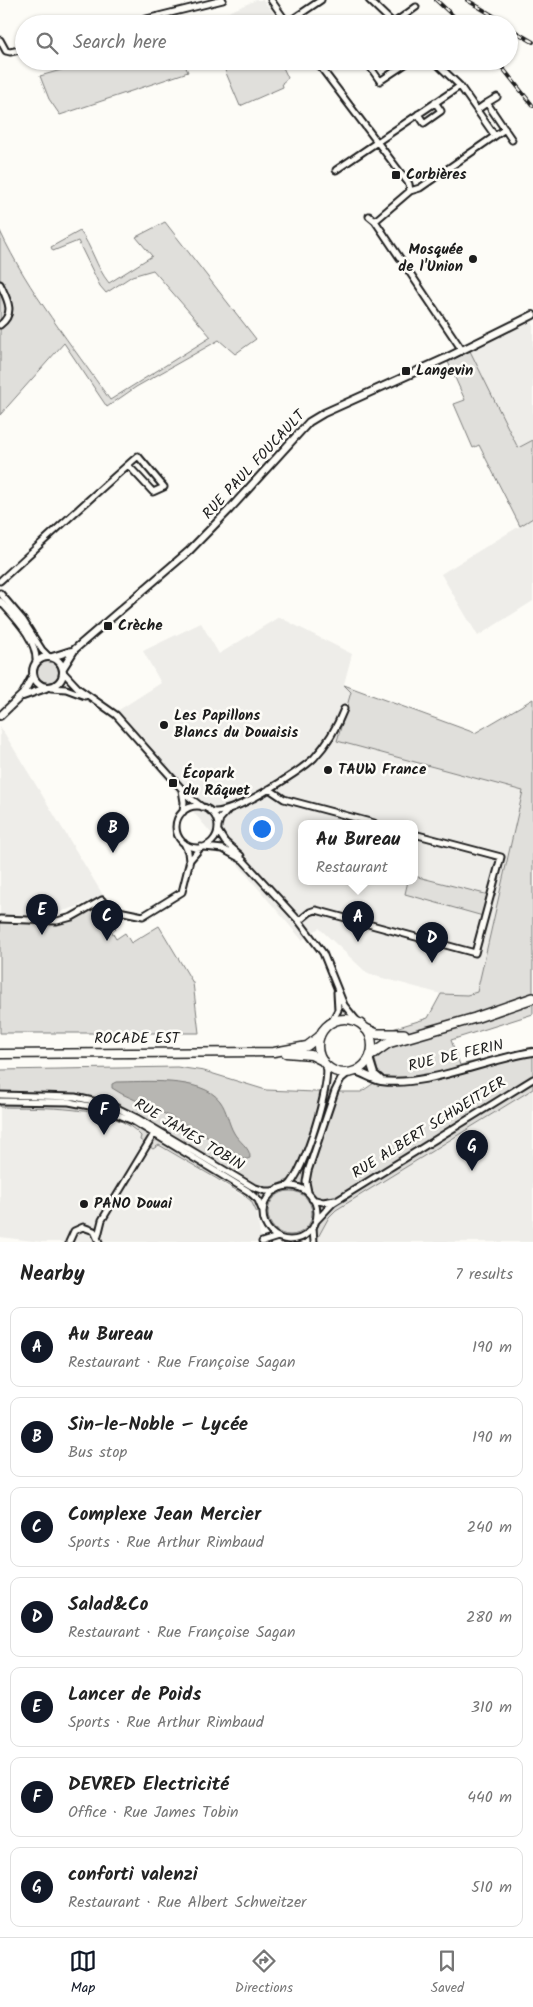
<!DOCTYPE html>
<html lang="en">
<head>
<meta charset="utf-8">
<style>
  :root { --surface:#fff; --page:#f6f6f6; --text:#222; --muted:#767676; --line:#e0e0e0; --accent:#111827 }
  body { margin:0; font-family:Kalam,sans-serif; background:var(--page); color:var(--text) }
  .you { position:absolute; left:261px; top:828px; width:18px; height:18px; margin:-12px; border:4px solid #fff; border-radius:50%; background:#1a73e8; box-shadow:0 0 0 8px #1a73e833 }
  .badge { display:grid; place-items:center; width:32px; height:32px; border-radius:50%; background:var(--accent); color:#fff; font-size:16px; font-weight:700 }
  .pin { position:absolute; translate:-50% -41px; filter:drop-shadow(0 1px 2px #0008) }
  .pin::after { content:''; position:absolute; top:26px; width:18px; height:15px; background:inherit; clip-path:polygon(0 0,100% 0,50% 100%) }
  .popup { position:absolute; left:298px; top:820px; width:120px; height:65px; box-sizing:border-box; display:grid; place-content:center; border-radius:10px; background:var(--surface); filter:drop-shadow(0 1px 4px #0005); font-size:16px; white-space:nowrap; color:var(--muted) }
  .popup b { font-size:19px; color:var(--text) }
  .popup::after { content:''; position:absolute; left:50%; top:100%; margin-left:-10px; border:10px solid transparent; border-top-color:var(--surface) }
  .list { margin:0; padding:0; list-style:none }
  h2 { display:flex; justify-content:space-between; align-items:center; height:65px; margin:0; padding:0 20px; font-size:21px }
  h2 small { font-size:16px; font-weight:400; color:var(--muted) }
  .list li { display:grid; grid-template-columns:32px 1fr auto; gap:15px; align-items:center; box-sizing:border-box; height:80px; margin:0 10px 10px; padding:0 10px; border:1px solid var(--line); border-radius:10px }
  .list b { display:block; font-size:19px; white-space:nowrap }
  .list p { margin:0; font-size:16px; white-space:nowrap; color:var(--muted) }
  .list em { font-size:16px; font-style:normal; color:var(--muted) }
  .icon { flex:none; width:28px; height:28px; fill:none; stroke:currentColor; stroke-width:2; stroke-linecap:round; stroke-linejoin:round }
  .map { position:relative; flex:none; width:533px; height:1242px; overflow:hidden }
  .search { position:absolute; background:var(--surface); box-shadow:0 1px 4px #0004; left:15px; right:15px; top:15px; height:55px; display:flex; align-items:center; gap:12px; box-sizing:border-box; padding:0 18px; border-radius:28px; color:var(--muted); font-size:19px }
  .sheet { height:695px; background:var(--surface) }
  nav { display:flex; justify-content:space-around; align-items:center; box-sizing:border-box; height:70px; border-top:1px solid var(--line); background:var(--surface); font-size:14px; color:var(--muted) }
  nav a { display:grid; justify-items:center; gap:2px }
  nav .on { color:var(--accent) }
  .map>svg:first-child { display:block }
  .built { fill:#eeede9; fill-rule:evenodd }
  .green { fill:#e0dfdb; stroke:#7e7e7c }
  .water { fill:#b7b6b2; stroke:#797876 }
  .lines { fill:none; stroke-linecap:round; stroke-linejoin:round }
  .minor-casing { stroke:#1c1c1c; stroke-width:9 }
  .tertiary-casing { stroke:#1c1c1c; stroke-width:10 }
  .primary-casing { stroke:#1c1c1c; stroke-width:11 }
  .trunk-casing { stroke:#1c1c1c; stroke-width:12 }
  .minor { stroke:#fdfcf7; stroke-width:5 }
  .tertiary { stroke:#fdfcf7; stroke-width:6 }
  .primary { stroke:#fdfcf7; stroke-width:8 }
  .trunk { stroke:#fdfcf7; stroke-width:9 }
  .rail-casing { stroke:#1c1c1c; stroke-width:4 }
  .rail { stroke:#fdfcf7; stroke-width:2; stroke-dasharray:5.5; stroke-linecap:butt }
  .poi-dot { fill:#1c1c1c; stroke:#fdfcf7; stroke-width:2 }
  .labels { text-anchor:middle; dominant-baseline:central; stroke-width:5; stroke-linejoin:round; paint-order:stroke }
  .poi-label { font-size:15px; font-weight:bold; fill:#1c1c1c; stroke:#fdfcf7; text-anchor:start }
  .street-label { font-size:15px; fill:#1c1c1c; stroke:#fdfcf7 }
</style>
</head>
<body>
<div class="map">
<svg width="533" height="1242" viewBox="0 0 533 1242">
  <rect width="100%" height="100%" fill="#fdfcf7"/>
  <filter id="ink" filterUnits="userSpaceOnUse"><feTurbulence type="fractalNoise" baseFrequency=".02" numOctaves="2"/><feDisplacementMap in="SourceGraphic" scale="10" xChannelSelector="R" yChannelSelector="G"/><feConvolveMatrix kernelMatrix="1 2 1 2 8 2 1 2 1" color-interpolation-filters="sRGB"/></filter>
  <g filter="url(#ink)">
    <path class="built" d="M 256,0 L 263,0 L 274,14 L 253,24 L 212,24 L 211,20 Z
      M 533,319 L 533,440 L 518,448 L 470,351 Z
      M 533,518 L 533,601 L 478,636 L 441,574 Z
      M 279,617 L 352,654 L 344,684 L 351,692 L 337,741 L 523,791 L 477,992 L 467,995 L 441,994 L 368,974 L 319,928 L 302,940 L 111,715 L 161,683 L 143,651 L 201,623 L 219,654 ZM 302,823 L 414,823 L 414,881 L 302,881 Z
      M 0,726 L 103,895 L 76,907 L 53,914 L 29,917 L 0,915 Z
      M 533,1089 L 533,1242 L 311,1242 L 317,1239 L 329,1217 L 336,1210 Z
      M 0,1107 L 63,1108 L 91,1112 L 109,1117 L 136,1130 L 141,1136 L 140,1141 L 153,1149 L 159,1145 L 251,1201 L 257,1213 L 260,1235 L 267,1242 L 41,1242 L 0,1237 Z"/>
    <path class="green" d="M 117,61 L 183,61 L 188,72 L 60,115 L 49,99 L 40,76 L 68,68 L 107,65 Z
      M 221,61 L 280,61 L 288,78 L 282,83 L 283,87 L 240,106 Z
      M 165,222 L 256,339 L 235,354 L 219,340 L 136,387 L 107,407 L 64,343 L 0,415 L 0,231 C 28,291 72,345 110,400 L 211,337 L 153,270 L 132,276 L 106,293 L 100,286 L 78,241 L 53,251 L 51,247 L 80,231 C 92,247 96,267 109,283 L 152,256 L 136,237 Z
      M 470,351 L 518,448 L 533,440 L 533,518 L 520,526 L 479,445 L 473,448 L 454,404 L 465,400 L 448,362 Z
      M36 672a12 12 0 1 1 24 0a12 12 0 1 1-24 0Z
      M 344,685 L 475,733 L 533,699 L 533,1014 L 451,1040 L 460,1065 L 533,1047 L 533,1089 L 336,1210 L 329,1217 L 317,1239 C 314,1229 321,1225 321,1216 C 322,1193 305,1187 288,1180 L 271,1187 L 257,1213 L 251,1201 L 241,1193 L 159,1145 L 153,1149 L 140,1140 L 141,1136 C 115,1104 38,1108 0,1107 L 0,1070 L 177,1067 L 204,1071 L 266,1090 L 315,1092 L 361,1092 L 384,1076 L 378,1071 L 375,1060 L 389,1048 L 389,1030 L 428,1018 L 441,994 L 467,995 L 477,992 L 523,791 L 337,741 L 351,692 Z
      M 414,876 L 489,895 L 483,916 L 405,894 L 408,881 L 414,881 Z
      M 96,906 L 107,924 L 111,922 L 116,929 L 112,932 L 116,939 L 125,933 L 131,943 L 159,926 L 193,983 L 199,1033 L 0,1033 L 0,921 C 40,923 61,929 96,906 Z
      M268 1213a22 22 0 1 1 44 0a22 22 0 1 1-44 0Z"/>
    <path class="water" d="M 116,1082 C 142,1082 202,1076 220,1101 C 227,1110 228,1123 234,1133 C 238,1141 251,1148 250,1158 C 240,1163 228,1150 219,1145 C 189,1124 155,1109 122,1094 L 112,1088 L 112,1084 Z"/>
    <g class="lines">
      <g class="minor-casing">
        <path id="minor" d="M 271,0 L 288,24
          M 369,0 L 394,24
          M 287,23 L 321,0
          M 394,23 L 416,7
          M 126,24 L 223,0
          M 0,40 L 6,51
          M 6,51 L 10,52 L 24,49
          M 316,61 L 409,184 L 410,191
          M 366,61 L 380,81 L 410,61
          M 434,61 L 460,86 L 495,136
          M 487,103 L 497,97
          M 477,110 L 487,103 L 512,140
          M 418,114 L 424,123 L 441,111 L 435,102
          M 336,170 L 460,86
          M 369,216 L 375,221 L 462,350
          M 375,221 L 410,191 L 420,188 L 505,129
          M 0,284 C 7,299 16,313 0,325
          M 0,581 C 46,539 91,497 138,456 L 164,487 L 153,492 L 128,465
          M 0,593 L 23,620 L 42,650 L 49,657
          M 0,601 C 14,617 38,640 36,663
          M 64,673 L 79,689 L 116,715 L 189,797 L 202,807
          M 51,688 L 66,689 L 85,696
          M 269,789 L 284,799 L 374,823
          M 182,790 L 184,802 L 183,812
          M176 827a21 21 0 1 1 42 0a21 21 0 1 1-42 0Z
          M 210,811 C 227,819 300,772 314,758 C 327,744 337,727 344,709
          M 218,826 L 220,819 L 228,810
          M 218,831 L 225,842 L 241,856
          M 184,843 L 188,852 L 189,861
          M 204,847 L 223,849 L 243,860 L 299,921 L 323,953 L 344,1005 L 358,1022
          M 0,919 L 57,921 L 72,917 L 102,900 L 109,909 L 143,916 L 182,892 L 190,860 L 201,847
          M 299,921 L 310,912 L 316,910 L 475,953 L 501,857 L 414,834
          M 331,1023 L 338,1010 L 337,992
          M 0,1095 L 75,1097 L 111,1105 L 137,1118 L 253,1187 L 265,1191 L 275,1191
          M 0,1101 L 69,1102 L 105,1109 L 133,1121 L 248,1191 L 258,1200 L 263,1212
          M 288,1186 C 303,1176 332,1082 326,1065
          M263 1213a27 27 0 1 1 54 0a27 27 0 1 1-54 0Z
          M 308,1192 L 306,1182 L 308,1171 L 335,1091 L 341,1079 L 348,1073
          M 312,1199 L 323,1202 L 335,1200
          M 316,1221 L 333,1203 L 533,1079
          M 313,1228 L 314,1242
          M 98,1236 L 102,1220 L 155,1132
          M 69,1242 L 74,1231 L 83,1227 L 94,1231 L 99,1242
          M 262,1242 L 278,1237"/>
      </g>
      <g class="tertiary-casing">
        <path id="tertiary" d="M33 672a15 15 0 1 1 30 0a15 15 0 1 1-30 0Z
          M 52,657 L 71,651
          M 63,668 L 75,649 L 189,551 L 229,510 L 309,422 L 324,413 L 446,358 L 533,315
          M 23,696 L 46,688
          M 0,716 L 23,694 L 33,675
          M 369,1058 L 374,1074 L 380,1079
          M 355,1071 C 364,1073 371,1079 381,1081 C 428,1087 486,1059 533,1052"/>
      </g>
      <g class="primary-casing">
        <path id="primary" d="M318 1046a27 27 0 1 1 54 0a27 27 0 1 1-54 0Z
          M 286,1053 L 311,1055 L 323,1061
          M 0,1054 L 274,1052 L 307,1046 L 320,1036"/>
      </g>
      <g class="trunk-casing">
        <path id="trunk" d="M 366,1029 L 377,1034 L 404,1034
          M 371,1055 L 388,1043 L 475,1018 L 533,998"/>
      </g>
      <use href="#minor" class="minor"/>
      <use href="#tertiary" class="tertiary"/>
      <use href="#primary" class="primary"/>
      <use href="#trunk" class="trunk"/>
      <g class="rail-casing">
        <path id="rail" d="M 436,0 L 462,24
          M 467,0 L 507,24
          M 509,28 L 533,42
          M 497,61 L 533,106"/>
      </g>
      <use href="#rail" class="rail"/>
    </g>
  </g>
  <g class="poi-dot">
    <rect x="391" y="170" width="10" height="10" rx="2.5"/>
    <circle cx="473" cy="259" r="5"/>
    <rect x="401" y="366" width="10" height="10" rx="2.5"/>
    <rect x="103" y="621" width="10" height="10" rx="2.5"/>
    <circle cx="164" cy="725" r="5"/>
    <circle cx="328" cy="770" r="5"/>
    <rect x="168" y="778" width="10" height="10" rx="2.5"/>
    <circle cx="84" cy="1204" r="5"/>
  </g>
  <g class="labels">
    <g class="poi-label">
      <text x="406" y="175">Corbières</text>
      <text x="463" y="250" text-anchor="end">Mosquée<tspan x="463" dy="17">de l'Union</tspan></text>
      <text x="416" y="371">Langevin</text>
      <text x="118" y="626">Crèche</text>
      <text x="174" y="716">Les Papillons<tspan x="174" dy="17">Blancs du Douaisis</tspan></text>
      <text x="338" y="770">TAUW France</text>
      <text x="183" y="774">Écopark<tspan x="183" dy="17">du Râquet</tspan></text>
      <text x="94" y="1204">PANO Douai</text>
    </g>
    <g class="street-label">
      <text transform="translate(254 465) rotate(-47)">RUE PAUL FOUCAULT</text>
      <text x="137" y="1039">ROCADE EST</text>
      <text transform="translate(456 1056) rotate(-13)">RUE DE FERIN</text>
      <text transform="translate(429 1128) rotate(-32)">RUE ALBERT SCHWEITZER</text>
      <text transform="translate(189 1135) rotate(31)">RUE JAMES TOBIN</text>
    </g>
  </g>
</svg>
<div class="you"></div>
<div class="pin badge" style="left:358px;top:942px">A</div>
<div class="popup"><b>Au Bureau</b>Restaurant</div>
<div class="pin badge" style="left:113px;top:853px">B</div>
<div class="pin badge" style="left:107px;top:941px">C</div>
<div class="pin badge" style="left:432px;top:963px">D</div>
<div class="pin badge" style="left:42px;top:935px">E</div>
<div class="pin badge" style="left:104px;top:1135px">F</div>
<div class="pin badge" style="left:472px;top:1171px">G</div>
<div class="search"><svg class="icon" aria-label="search" viewBox="0 0 24 24"><circle cx="10" cy="10" r="6"/><path d="M15 15l6 6"/></svg>Search here</div>
</div>
<section class="sheet">
<h2>Nearby<small>7 results</small></h2>
<ul class="list">
<li><span class="badge">A</span><div><b>Au Bureau</b><p>Restaurant · Rue Françoise Sagan</p></div><em>190 m</em></li>
<li><span class="badge">B</span><div><b>Sin-le-Noble – Lycée</b><p>Bus stop</p></div><em>190 m</em></li>
<li><span class="badge">C</span><div><b>Complexe Jean Mercier</b><p>Sports · Rue Arthur Rimbaud</p></div><em>240 m</em></li>
<li><span class="badge">D</span><div><b>Salad&amp;Co</b><p>Restaurant · Rue Françoise Sagan</p></div><em>280 m</em></li>
<li><span class="badge">E</span><div><b>Lancer de Poids</b><p>Sports · Rue Arthur Rimbaud</p></div><em>310 m</em></li>
<li><span class="badge">F</span><div><b>DEVRED Electricité</b><p>Office · Rue James Tobin</p></div><em>440 m</em></li>
<li><span class="badge">G</span><div><b>conforti valenzi</b><p>Restaurant · Rue Albert Schweitzer</p></div><em>510 m</em></li>
</ul>
</section>
<nav>
<a class="on"><svg class="icon" aria-label="map" viewBox="0 0 24 24"><path d="M3 6l6-2 6 2 6-2v14l-6 2-6-2-6 2zM9 4v14M15 6v14"/></svg>Map</a>
<a><svg class="icon" aria-label="directions" viewBox="0 0 24 24"><path d="M12 3l9 9-9 9-9-9zM9 14v-3h6M13 9l2 2-2 2"/></svg>Directions</a>
<a><svg class="icon" aria-label="saved" viewBox="0 0 24 24"><path d="M7 4h10v16l-5-4-5 4z"/></svg>Saved</a>
</nav>
</body>
</html>
